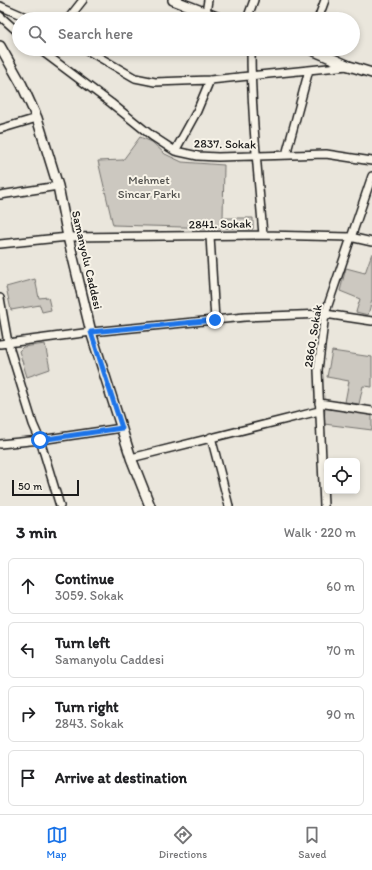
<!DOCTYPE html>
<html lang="en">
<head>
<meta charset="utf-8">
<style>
  :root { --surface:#fff; --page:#f6f6f6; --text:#202124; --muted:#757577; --line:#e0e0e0; --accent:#1a73e8 }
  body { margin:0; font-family:Itim,sans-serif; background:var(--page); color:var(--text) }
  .controls { position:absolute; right:12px; bottom:12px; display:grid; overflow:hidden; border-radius:6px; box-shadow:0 2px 6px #0003 }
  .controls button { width:36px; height:36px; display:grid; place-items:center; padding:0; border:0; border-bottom:1px solid var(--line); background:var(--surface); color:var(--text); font:20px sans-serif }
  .scale { position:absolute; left:12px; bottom:10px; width:67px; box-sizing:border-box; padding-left:4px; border:2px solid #1c1c1c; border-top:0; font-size:11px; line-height:14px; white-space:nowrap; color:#1c1c1c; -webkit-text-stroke:3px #f7f3e8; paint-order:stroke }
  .stop { position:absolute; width:12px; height:12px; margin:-9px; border:3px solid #1a73e8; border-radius:50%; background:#fff }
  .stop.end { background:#1a73e8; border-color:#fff; box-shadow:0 1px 4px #0008 }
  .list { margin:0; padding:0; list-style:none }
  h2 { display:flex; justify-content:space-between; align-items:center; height:52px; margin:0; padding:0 16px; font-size:17px }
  h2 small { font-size:13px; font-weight:400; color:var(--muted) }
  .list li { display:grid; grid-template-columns:26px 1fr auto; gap:12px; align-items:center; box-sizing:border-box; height:56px; margin:0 8px 8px; padding:0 8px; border:1px solid var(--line); border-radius:6px }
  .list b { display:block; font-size:15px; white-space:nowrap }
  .list p { margin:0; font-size:13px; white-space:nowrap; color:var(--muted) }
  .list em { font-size:13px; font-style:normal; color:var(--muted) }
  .icon { flex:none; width:22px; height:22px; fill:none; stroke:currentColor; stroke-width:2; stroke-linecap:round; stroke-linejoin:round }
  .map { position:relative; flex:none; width:372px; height:506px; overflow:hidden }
  .search { position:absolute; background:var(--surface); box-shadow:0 2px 6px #0003; left:12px; right:12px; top:12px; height:44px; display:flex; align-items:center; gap:10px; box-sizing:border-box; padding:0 14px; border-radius:22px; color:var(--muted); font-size:15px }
  .sheet { height:308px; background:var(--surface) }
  nav { display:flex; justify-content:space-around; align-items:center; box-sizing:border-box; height:56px; border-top:1px solid var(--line); background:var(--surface); font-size:11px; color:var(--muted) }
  nav a { display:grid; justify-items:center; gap:2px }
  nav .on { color:var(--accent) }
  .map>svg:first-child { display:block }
  .green { fill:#ccc8c0; stroke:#74726e }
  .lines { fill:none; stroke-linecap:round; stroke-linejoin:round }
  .minor-casing { stroke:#1c1c1c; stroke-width:10 }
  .tertiary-casing { stroke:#1c1c1c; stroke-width:12 }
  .minor { stroke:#f7f3e8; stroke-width:7 }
  .tertiary { stroke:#f7f3e8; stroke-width:9 }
  .route { stroke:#1a73e8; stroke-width:5 }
  .labels { text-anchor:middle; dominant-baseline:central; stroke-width:4; stroke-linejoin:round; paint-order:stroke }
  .street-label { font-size:12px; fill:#1c1c1c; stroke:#f7f3e8 }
  .park-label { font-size:12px; fill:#51504d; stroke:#f7f3e8 }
</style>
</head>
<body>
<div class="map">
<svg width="372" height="506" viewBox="0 0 372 506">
  <rect width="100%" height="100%" fill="#eae6dc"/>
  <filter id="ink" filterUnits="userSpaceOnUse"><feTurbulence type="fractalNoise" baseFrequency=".025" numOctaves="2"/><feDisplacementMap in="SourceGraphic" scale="8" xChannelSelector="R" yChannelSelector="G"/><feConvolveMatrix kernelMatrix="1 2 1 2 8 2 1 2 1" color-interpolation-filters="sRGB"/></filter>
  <g filter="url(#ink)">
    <path class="green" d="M 140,137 L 152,142 L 165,154 L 182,162 L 224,165 L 223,218 L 253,218 L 253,229 L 113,225 L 98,161 L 123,160 Z
      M 372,253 L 372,300 L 368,315 L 356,312 L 360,299 L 340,291 L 346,268 L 365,273 Z
      M 35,279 L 39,298 L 48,297 L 51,310 L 42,312 L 40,305 L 11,310 L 6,287 Z
      M 45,344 L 50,369 L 27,377 L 19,351 L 23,347 Z
      M 332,351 L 372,357 L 372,387 L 363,386 L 359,404 L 345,402 L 349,381 L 327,377 Z
      M 325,407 L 372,415 L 372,430 L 324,424 Z"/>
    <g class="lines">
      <g class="minor-casing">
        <path id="minor" d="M 0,6 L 30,19
          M 206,13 L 208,0
          M 0,16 L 19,33
          M 68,19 L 83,0
          M 247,19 L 254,0
          M 318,19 L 325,0
          M 39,49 L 111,103 L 152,136 L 175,151 L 198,156 L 218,157 L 326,154 L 372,161
          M 85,49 L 135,78 L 155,82 L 210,80 L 348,66
          M 251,49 C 251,111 258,173 263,235
          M 0,129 L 37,118
          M 175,151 L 197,111 L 210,80
          M 286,155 L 309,70
          M 0,195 L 58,186
          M 210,236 L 215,320
          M 0,244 L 68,237 L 263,235 L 350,237 L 372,242
          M 0,298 L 8,343 L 33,424 L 40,440 L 60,506
          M 0,344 L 91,332 L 245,317 L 325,314 L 372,321
          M 319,403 L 372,411
          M 211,437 L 229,506
          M 0,444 L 40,440 L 122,428
          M 131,458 L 319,411
          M 324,506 L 318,370 L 325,314 L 372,176"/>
      </g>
      <g class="tertiary-casing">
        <path id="tertiary" d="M 173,0 L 222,19
          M 0,46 L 22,85 L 37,118 L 58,186 L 68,237 L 91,332 L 131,458 L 150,506
          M 310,49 L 349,66 L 372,73"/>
      </g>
      <use href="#minor" class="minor"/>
      <use href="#tertiary" class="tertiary"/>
    </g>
  </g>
  <g class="lines" filter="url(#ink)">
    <path class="route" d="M 40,440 L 122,428 L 91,332 L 215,320"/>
  </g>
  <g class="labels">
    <g class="street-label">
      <text transform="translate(225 144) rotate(1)">2837. Sokak</text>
      <text transform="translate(220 224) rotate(-1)">2841. Sokak</text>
      <text transform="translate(87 260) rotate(77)">Samanyolu Caddesi</text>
      <text transform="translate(313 336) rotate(-81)">2860. Sokak</text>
    </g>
    <g class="park-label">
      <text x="149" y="180">Mehmet<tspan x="149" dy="14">Sincar Parkı</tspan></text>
    </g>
  </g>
</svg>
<div class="controls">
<button><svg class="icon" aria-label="locate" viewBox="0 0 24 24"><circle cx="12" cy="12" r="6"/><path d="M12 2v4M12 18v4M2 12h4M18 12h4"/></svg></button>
</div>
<div class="scale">50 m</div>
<div class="stop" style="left:40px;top:440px"></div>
<div class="stop end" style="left:215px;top:320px"></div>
<div class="search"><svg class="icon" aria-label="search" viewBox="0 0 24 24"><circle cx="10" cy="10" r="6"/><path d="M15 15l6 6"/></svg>Search here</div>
</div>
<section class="sheet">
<h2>3 min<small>Walk · 220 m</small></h2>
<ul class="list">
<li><svg class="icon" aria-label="ahead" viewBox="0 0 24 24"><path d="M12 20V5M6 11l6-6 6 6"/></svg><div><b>Continue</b><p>3059. Sokak</p></div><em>60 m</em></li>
<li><svg class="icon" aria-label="left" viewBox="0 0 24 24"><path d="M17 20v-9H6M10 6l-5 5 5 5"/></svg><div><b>Turn left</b><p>Samanyolu Caddesi</p></div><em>70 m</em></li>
<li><svg class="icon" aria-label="right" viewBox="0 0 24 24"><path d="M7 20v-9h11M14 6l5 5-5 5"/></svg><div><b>Turn right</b><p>2843. Sokak</p></div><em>90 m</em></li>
<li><svg class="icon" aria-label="arrive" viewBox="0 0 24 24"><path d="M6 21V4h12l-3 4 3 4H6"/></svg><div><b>Arrive at destination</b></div></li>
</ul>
</section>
<nav>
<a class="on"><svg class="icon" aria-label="map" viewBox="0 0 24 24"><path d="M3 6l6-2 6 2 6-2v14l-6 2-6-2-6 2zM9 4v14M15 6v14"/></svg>Map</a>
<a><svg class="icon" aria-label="directions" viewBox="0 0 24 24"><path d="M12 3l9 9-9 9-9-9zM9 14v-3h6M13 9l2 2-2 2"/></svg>Directions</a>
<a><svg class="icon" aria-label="saved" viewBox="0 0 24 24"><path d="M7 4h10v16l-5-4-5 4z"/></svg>Saved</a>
</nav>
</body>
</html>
